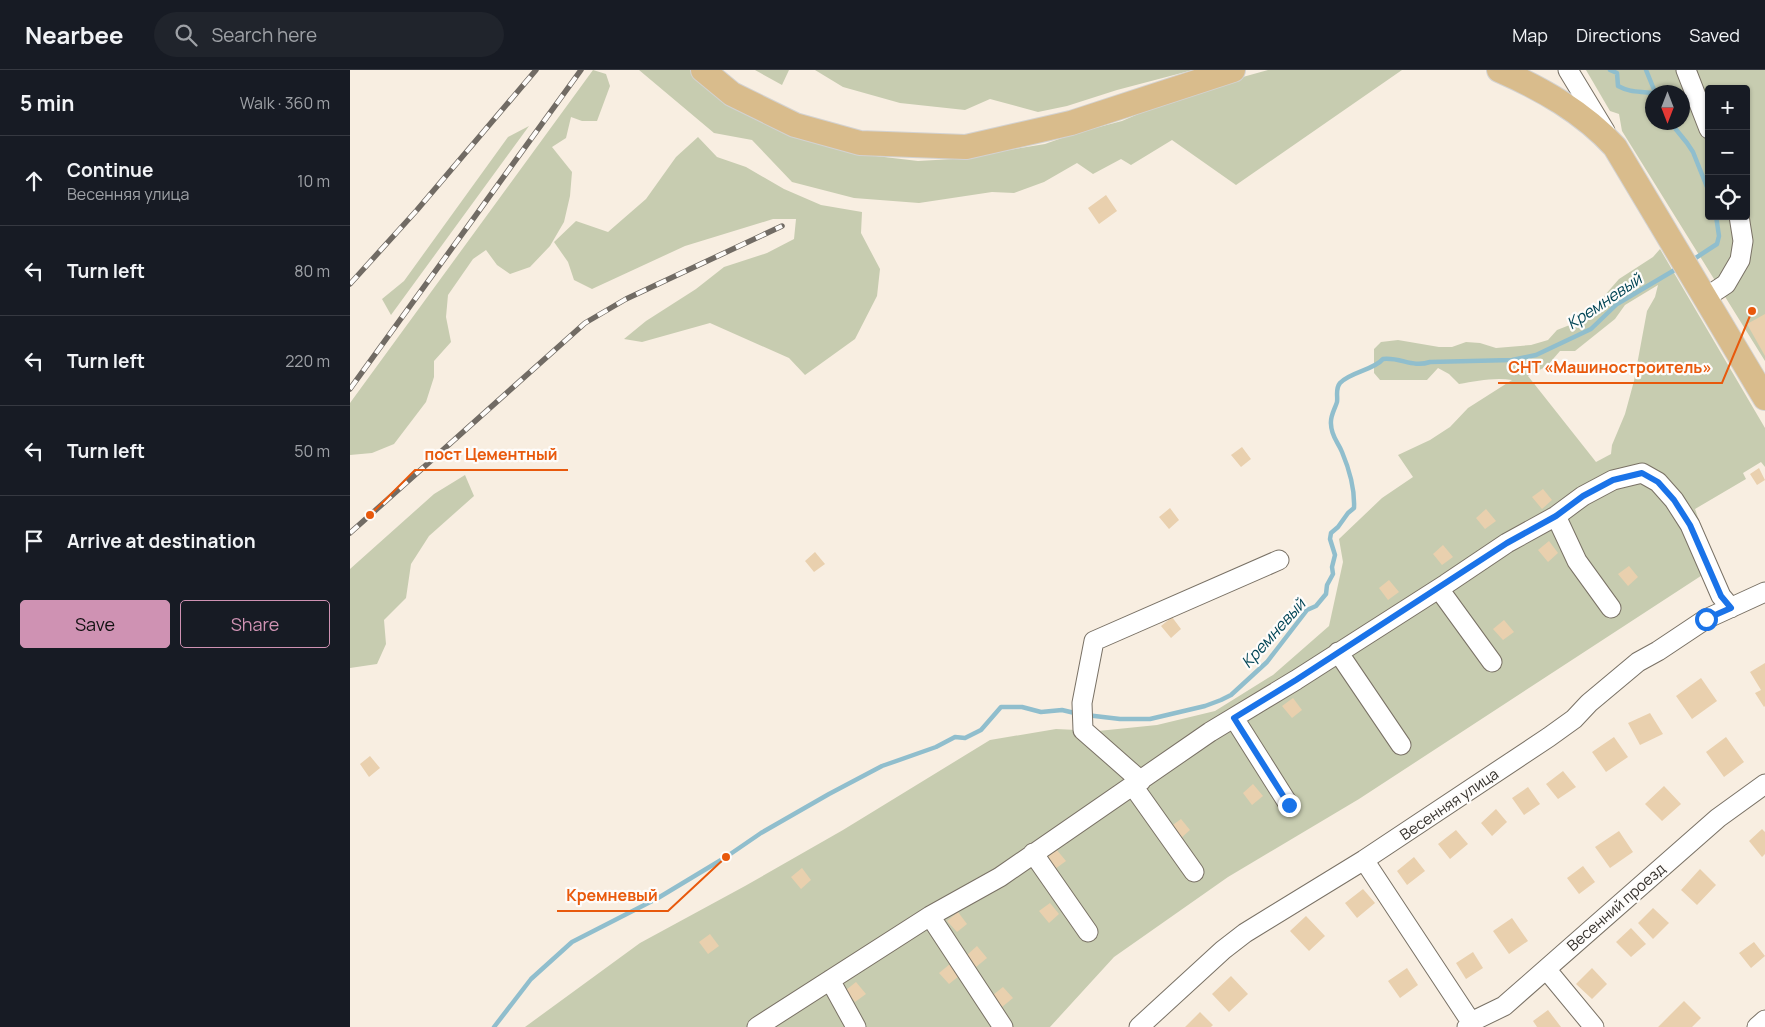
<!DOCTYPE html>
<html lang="en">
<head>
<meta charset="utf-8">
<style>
  :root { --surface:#171b24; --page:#20242c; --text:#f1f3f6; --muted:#9ea1a6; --line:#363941; --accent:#cf92b3 }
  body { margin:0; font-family:Manrope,sans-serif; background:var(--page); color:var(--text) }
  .controls { position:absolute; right:15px; top:15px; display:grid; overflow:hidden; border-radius:5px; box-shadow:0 1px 4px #0004 }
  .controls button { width:45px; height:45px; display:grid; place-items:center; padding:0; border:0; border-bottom:1px solid var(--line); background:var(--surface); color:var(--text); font:25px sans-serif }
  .compass { position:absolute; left:1295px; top:15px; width:45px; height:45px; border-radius:50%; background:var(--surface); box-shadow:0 1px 4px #0004; rotate:180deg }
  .stop { position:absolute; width:15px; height:15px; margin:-11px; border:4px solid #1a73e8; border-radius:50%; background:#fff }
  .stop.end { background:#1a73e8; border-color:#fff; box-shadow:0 1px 5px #0008 }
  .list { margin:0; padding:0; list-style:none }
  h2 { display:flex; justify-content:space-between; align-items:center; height:65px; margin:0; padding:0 20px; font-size:21px }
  h2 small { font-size:16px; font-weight:400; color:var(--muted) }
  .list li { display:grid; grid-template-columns:32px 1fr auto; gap:15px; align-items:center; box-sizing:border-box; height:90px; padding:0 20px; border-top:1px solid var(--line) }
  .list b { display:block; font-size:19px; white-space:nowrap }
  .list p { margin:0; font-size:16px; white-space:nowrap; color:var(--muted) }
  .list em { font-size:16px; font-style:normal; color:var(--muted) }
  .actions { display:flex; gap:10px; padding:15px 20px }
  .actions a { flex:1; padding:11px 0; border:1px solid var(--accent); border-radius:5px; text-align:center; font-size:18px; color:var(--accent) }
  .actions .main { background:var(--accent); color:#111 }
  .icon { flex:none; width:28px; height:28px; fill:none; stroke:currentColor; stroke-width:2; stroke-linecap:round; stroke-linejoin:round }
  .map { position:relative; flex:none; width:1415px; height:957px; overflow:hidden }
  header { display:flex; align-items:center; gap:30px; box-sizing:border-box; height:70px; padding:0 25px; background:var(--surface); border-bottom:1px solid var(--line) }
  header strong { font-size:24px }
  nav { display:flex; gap:28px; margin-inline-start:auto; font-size:18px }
  .search { width:350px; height:45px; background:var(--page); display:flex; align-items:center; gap:12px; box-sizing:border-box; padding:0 18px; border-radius:28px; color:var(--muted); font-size:19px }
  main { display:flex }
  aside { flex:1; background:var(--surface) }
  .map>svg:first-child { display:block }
  .green { fill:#c7ccb0; fill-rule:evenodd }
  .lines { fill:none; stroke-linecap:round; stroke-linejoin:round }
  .stream { stroke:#90becd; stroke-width:4.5 }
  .building { fill:#e9d0ae }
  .minor-casing { stroke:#797165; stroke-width:21 }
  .major-casing { stroke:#d3d2d1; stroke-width:26 }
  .minor { stroke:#fff; stroke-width:19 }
  .major { stroke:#d9bc8c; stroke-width:24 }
  .rail-casing { stroke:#716b64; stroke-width:5.5 }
  .rail { stroke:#fefcfa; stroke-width:4; stroke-dasharray:11; stroke-linecap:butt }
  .route { stroke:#1a73e8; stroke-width:6 }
  .labels { text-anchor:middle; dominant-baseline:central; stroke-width:4.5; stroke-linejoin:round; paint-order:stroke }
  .street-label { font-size:15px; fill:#36322d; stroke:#fefcfa }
  .water-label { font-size:16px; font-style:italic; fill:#045; stroke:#fefcfa }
  .leader { fill:none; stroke:#e8590c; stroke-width:2 }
  .callout-dot { fill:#e8590c; stroke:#fefcfa; stroke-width:2 }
  .callout-label { font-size:16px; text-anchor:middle; font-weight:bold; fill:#e8590c; stroke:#fefcfa; stroke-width:4.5; stroke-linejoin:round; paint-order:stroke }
</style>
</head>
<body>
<header>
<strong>Nearbee</strong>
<div class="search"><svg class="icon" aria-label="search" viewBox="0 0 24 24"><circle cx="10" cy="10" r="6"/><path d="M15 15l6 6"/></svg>Search here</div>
<nav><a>Map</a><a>Directions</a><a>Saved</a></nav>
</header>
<main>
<aside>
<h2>5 min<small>Walk · 360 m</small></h2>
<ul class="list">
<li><svg class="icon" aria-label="ahead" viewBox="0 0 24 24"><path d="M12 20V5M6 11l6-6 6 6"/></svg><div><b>Continue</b><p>Весенняя улица</p></div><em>10 m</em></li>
<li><svg class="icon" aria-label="left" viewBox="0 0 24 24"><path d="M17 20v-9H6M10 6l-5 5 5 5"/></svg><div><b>Turn left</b></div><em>80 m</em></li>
<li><svg class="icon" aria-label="left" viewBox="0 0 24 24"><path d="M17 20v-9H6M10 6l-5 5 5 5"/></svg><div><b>Turn left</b></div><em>220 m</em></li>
<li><svg class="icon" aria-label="left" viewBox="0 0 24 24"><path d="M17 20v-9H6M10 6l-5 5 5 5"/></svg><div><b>Turn left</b></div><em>50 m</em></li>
<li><svg class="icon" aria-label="arrive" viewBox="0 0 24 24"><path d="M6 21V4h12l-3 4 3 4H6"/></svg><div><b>Arrive at destination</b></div></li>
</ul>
<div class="actions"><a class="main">Save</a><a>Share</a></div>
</aside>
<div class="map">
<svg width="1415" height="957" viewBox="0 0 1415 957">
  <rect width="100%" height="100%" fill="#f8eee1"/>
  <path class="green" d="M 243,0 L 256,4 L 260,16 L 247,51 L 232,51 L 221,47 L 216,68 L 202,77 L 222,102 L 220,126 L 214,152 L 200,176 L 180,197 L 160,204 L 147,195 L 136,180 L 123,189 L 98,225 L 96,247 L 101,272 L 84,291 L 84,307 L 76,332 L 44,374 L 22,383 L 0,385 L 0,333 Z
    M 289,0 L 343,0 L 509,84 L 568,91 L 603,89 L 695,74 L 726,63 L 772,51 L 809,35 L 882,10 L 918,0 L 1052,0 L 886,115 L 822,70 L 781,95 L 771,89 L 743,104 L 727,93 L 694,112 L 664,123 L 642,122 L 569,133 L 504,128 L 442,112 L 402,70 L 364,63 Z
    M 405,0 L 439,0 L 432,15 Z
    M 465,0 L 843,0 L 767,20 L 717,36 L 688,42 L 640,29 L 615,40 L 550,33 L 493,17 Z
    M 1236,0 L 1415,0 L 1415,291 L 1272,61 L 1269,44 L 1260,41 ZM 1359,19 L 1396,19 L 1396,146 L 1359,146 ZM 1302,22 L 1332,22 L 1332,52 L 1302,52 Z
    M 179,56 L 41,245 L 32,229 L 54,211 L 158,67 Z
    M 348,67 L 367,87 L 396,97 L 434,119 L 471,135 L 512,142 L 511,163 L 530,199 L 527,226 L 505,269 L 455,305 L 439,288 L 360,253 L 292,272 L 274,269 L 296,251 L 346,219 L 374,197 L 417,183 L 444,169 L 446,149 L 423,149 L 335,176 L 242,219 L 224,210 L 218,192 L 204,172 L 226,151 L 258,162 L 296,129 L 326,87 Z
    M 1310,179 L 1415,358 L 1415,397 L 1411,392 L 1393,403 L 1396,409 L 1345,439 L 1366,499 L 1360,500 L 1009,729 L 878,807 L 764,887 L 700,957 L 175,957 L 290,873 L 395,816 L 493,760 L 640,670 L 706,659 L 748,661 L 807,655 L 865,641 L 923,605 L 979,556 L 993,492 L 989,469 L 1032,428 L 1063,407 L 1048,385 L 1080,370 L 1100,357 L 1118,338 L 1162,310 C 1145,307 1126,311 1109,314 L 1099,304 L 1088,298 L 1077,310 L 1030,310 L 1024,303 L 1024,279 L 1031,272 L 1048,270 L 1089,277 L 1102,277 L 1116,272 L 1130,273 L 1146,278 L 1181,275 L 1198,270 L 1207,260 L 1235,249 L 1246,238 L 1255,225 L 1269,209 L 1303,187 ZM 1308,215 L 1305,227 L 1297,241 L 1284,311 L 1275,344 L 1262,375 L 1261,384 L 1246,392 L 1178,306 L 1197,296 L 1210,281 L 1225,281 L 1265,249 L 1275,235 Z
    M 115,405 L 124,426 L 79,466 L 61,494 L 56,528 L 34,550 L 36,574 L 27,594 L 0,598 L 0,499 L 84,424 Z"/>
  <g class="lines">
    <path class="stream" d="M 1260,0 L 1267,3 L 1268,16 C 1281,23 1289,21 1302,23
      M 1296,0 L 1305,22
      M 1320,52 L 1337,73 L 1343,82 L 1359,122
      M 1341,191 L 1367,174 L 1369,166 L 1366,146
      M 736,645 L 770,649 L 800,649 L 855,636 L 871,630 L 881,625 L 917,592 L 954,544 L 957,540 L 966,536 L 976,524 L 977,515 L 983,504 L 982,497 L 985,485 L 980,469 L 981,463 L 988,457 L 998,443 L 1004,438 C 1005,418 1000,401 992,382 C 988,372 981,366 981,354 C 980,346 985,339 987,332 C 988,326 985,319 990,313 C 1000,302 1024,300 1033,289 C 1051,287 1062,298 1080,292 L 1162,290 L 1186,285 L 1241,259 L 1267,234 L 1328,198
      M 144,957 L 181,909 L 222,872 L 308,828 L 376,787 L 411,763 L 479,724 L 532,696 L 586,677 L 605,667 L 615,668 L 631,660 L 651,637 L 672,637 L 691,642 L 712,640 L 729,644"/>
  </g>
  <path class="building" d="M 756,125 L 767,141 L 749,154 L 738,138 Z
    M 1415,244 L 1415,286 L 1397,254 Z
    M 892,377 L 901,389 L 891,397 L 881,385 Z
    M 1409,398 L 1415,410 L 1407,415 L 1400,404 Z
    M 1193,419 L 1202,430 L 1192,439 L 1182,427 Z
    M 820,438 L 829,450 L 819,459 L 809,447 Z
    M 1136,439 L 1146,451 L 1135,459 L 1126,448 Z
    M 1199,471 L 1208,483 L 1198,492 L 1188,480 Z
    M 1093,475 L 1103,487 L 1092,495 L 1083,484 Z
    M 465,482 L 475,494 L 464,502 L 455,491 Z
    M 1279,496 L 1288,507 L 1278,516 L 1268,504 Z
    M 1039,510 L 1049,522 L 1038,530 L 1029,518 Z
    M 822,547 L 831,559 L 821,568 L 811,556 Z
    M 1154,550 L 1164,562 L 1153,570 L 1143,559 Z
    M 1415,593 L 1415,636 L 1414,637 L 1405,623 L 1411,620 L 1400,602 Z
    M 1351,608 L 1367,631 L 1342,649 L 1326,626 Z
    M 943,628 L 952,640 L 942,648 L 932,636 Z
    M 1300,643 L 1313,664 L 1290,675 L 1278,653 Z
    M 1264,667 L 1278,687 L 1256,702 L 1242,682 Z
    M 1376,667 L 1394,692 L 1374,707 L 1356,682 Z
    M 20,686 L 30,698 L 19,707 L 10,694 Z
    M 1213,701 L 1226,717 L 1208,729 L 1196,714 Z
    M 903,714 L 913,726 L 902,735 L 893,723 Z
    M 1314,716 L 1331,734 L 1312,751 L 1295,734 Z
    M 1178,717 L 1190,734 L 1174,745 L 1162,728 Z
    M 1146,739 L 1157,752 L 1142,766 L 1131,753 Z
    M 831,749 L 840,760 L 830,769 L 820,757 Z
    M 1412,759 L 1415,762 L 1415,784 L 1412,787 L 1399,771 Z
    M 1106,760 L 1118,774 L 1100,789 L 1088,774 Z
    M 1269,761 L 1283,782 L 1260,798 L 1245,777 Z
    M 706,779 L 716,791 L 705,799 L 695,787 Z
    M 1064,787 L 1075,801 L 1057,815 L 1047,801 Z
    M 1233,796 L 1245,812 L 1229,824 L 1217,808 Z
    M 452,798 L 461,810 L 451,819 L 441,807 Z
    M 1350,799 L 1366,815 L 1347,835 L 1331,820 Z
    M 1013,819 L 1025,833 L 1007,848 L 995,833 Z
    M 700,833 L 709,844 L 699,853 L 689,841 Z
    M 1303,838 L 1319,853 L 1303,869 L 1288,853 Z
    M 608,842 L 617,854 L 607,862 L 597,851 Z
    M 956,846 L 975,866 L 959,881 L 940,861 Z
    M 1162,848 L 1178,871 L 1159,884 L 1143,861 Z
    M 1281,858 L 1296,874 L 1281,887 L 1266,872 Z
    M 360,864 L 369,876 L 358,884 L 349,872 Z
    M 1404,872 L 1415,886 L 1401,898 L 1389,883 Z
    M 627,876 L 637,888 L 626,897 L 617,885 Z
    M 1123,882 L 1133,898 L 1116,909 L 1106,893 Z
    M 600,894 L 609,906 L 599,914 L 589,903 Z
    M 1057,898 L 1068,915 L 1050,928 L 1038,911 Z
    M 1242,898 L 1257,914 L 1242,929 L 1226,914 Z
    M 881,906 L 898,924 L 879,942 L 862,924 Z
    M 506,912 L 516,924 L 505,932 L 496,920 Z
    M 653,917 L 663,928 L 652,937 L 643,925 Z
    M 1334,931 L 1351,948 L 1342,957 L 1308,957 Z
    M 1198,940 L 1211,957 L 1187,957 L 1183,951 Z
    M 850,942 L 863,955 L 861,957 L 835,957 Z"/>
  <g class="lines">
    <g class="minor-casing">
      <path id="minor" d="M 1218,0 L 1255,61
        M 1336,0 L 1359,59
        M 1355,228 L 1376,214 L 1390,190 L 1393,171 L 1389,146
        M 1206,446 L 1227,491 L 1261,538
        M 1089,519 L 1142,592
        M 988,582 L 1051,675
        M 884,648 L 939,735
        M 791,711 L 733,660 L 732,633 L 744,571 L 929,490
        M 783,716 L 844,802
        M 683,783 L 738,862
        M 1014,790 L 1121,952
        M 580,846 L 653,957
        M 1196,899 L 1244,957
        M 480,910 L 506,957
        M 407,957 L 580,846 L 650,807 L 860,662 L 946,610 L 1096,514 L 1157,473 L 1206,446 L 1233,426 L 1263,410 L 1292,403 L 1308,412 L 1324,430 L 1340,455 L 1371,526 L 1381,538
        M 789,957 L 873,880 L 895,863 L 1014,790 L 1199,667 L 1224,649 L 1239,633 L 1288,592 L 1308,581 L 1356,549 L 1415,522
        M 1117,957 L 1121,952 L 1154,936 L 1368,748 L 1415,714
        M 1407,957 L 1415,950"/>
    </g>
    <g class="major-casing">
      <path id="major" d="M 353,0 L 382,24 L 445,55 L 510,73 L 616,77 L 721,53 L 883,0
        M 1149,0 C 1192,19 1233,42 1265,77 L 1415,328"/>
    </g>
    <use href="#minor" class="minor"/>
    <use href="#major" class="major"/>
    <g class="rail-casing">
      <path id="rail" d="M 0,214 L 67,140 L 186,0
        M 0,319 L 231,0
        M 0,463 L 235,253 L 276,229 L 432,156"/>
    </g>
    <use href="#rail" class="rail"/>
  </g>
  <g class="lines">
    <path class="route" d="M 939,735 L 884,648 L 946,610 L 1157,473 L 1206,446 L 1233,426 L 1263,410 L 1292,403 L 1308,412 L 1324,430 L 1340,455 L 1371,526 L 1381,538 L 1356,549"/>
  </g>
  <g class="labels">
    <g class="street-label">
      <text transform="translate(1099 734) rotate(-34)">Весенняя улица</text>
      <text transform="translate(1266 837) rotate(-41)">Весенний проезд</text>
    </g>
    <g class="water-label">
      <text transform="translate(1254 231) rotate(-34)">Кремневый</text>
      <text transform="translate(923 563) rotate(-48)">Кремневый</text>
    </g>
  </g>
  <path class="leader" d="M1402 241L1372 313H1148M20 445L65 400H218M376 787L318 841H207"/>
  <g class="callout-dot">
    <circle cx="1402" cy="241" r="5"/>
    <circle cx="20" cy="445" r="5"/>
    <circle cx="376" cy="787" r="5"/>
  </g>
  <g class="callout-label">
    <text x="1260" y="303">СНТ «Машиностроитель»</text>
    <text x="141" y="390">пост Цементный</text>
    <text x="262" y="831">Кремневый</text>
  </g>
</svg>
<div class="controls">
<button>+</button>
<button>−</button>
<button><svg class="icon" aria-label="locate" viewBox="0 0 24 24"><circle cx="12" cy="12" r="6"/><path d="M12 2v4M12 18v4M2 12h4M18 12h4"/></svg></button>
</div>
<svg class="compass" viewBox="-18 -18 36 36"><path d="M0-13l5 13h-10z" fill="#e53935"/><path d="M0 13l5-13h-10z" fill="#9ea1a6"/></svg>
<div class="stop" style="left:1356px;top:549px"></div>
<div class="stop end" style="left:939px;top:735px"></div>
</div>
</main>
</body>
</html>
